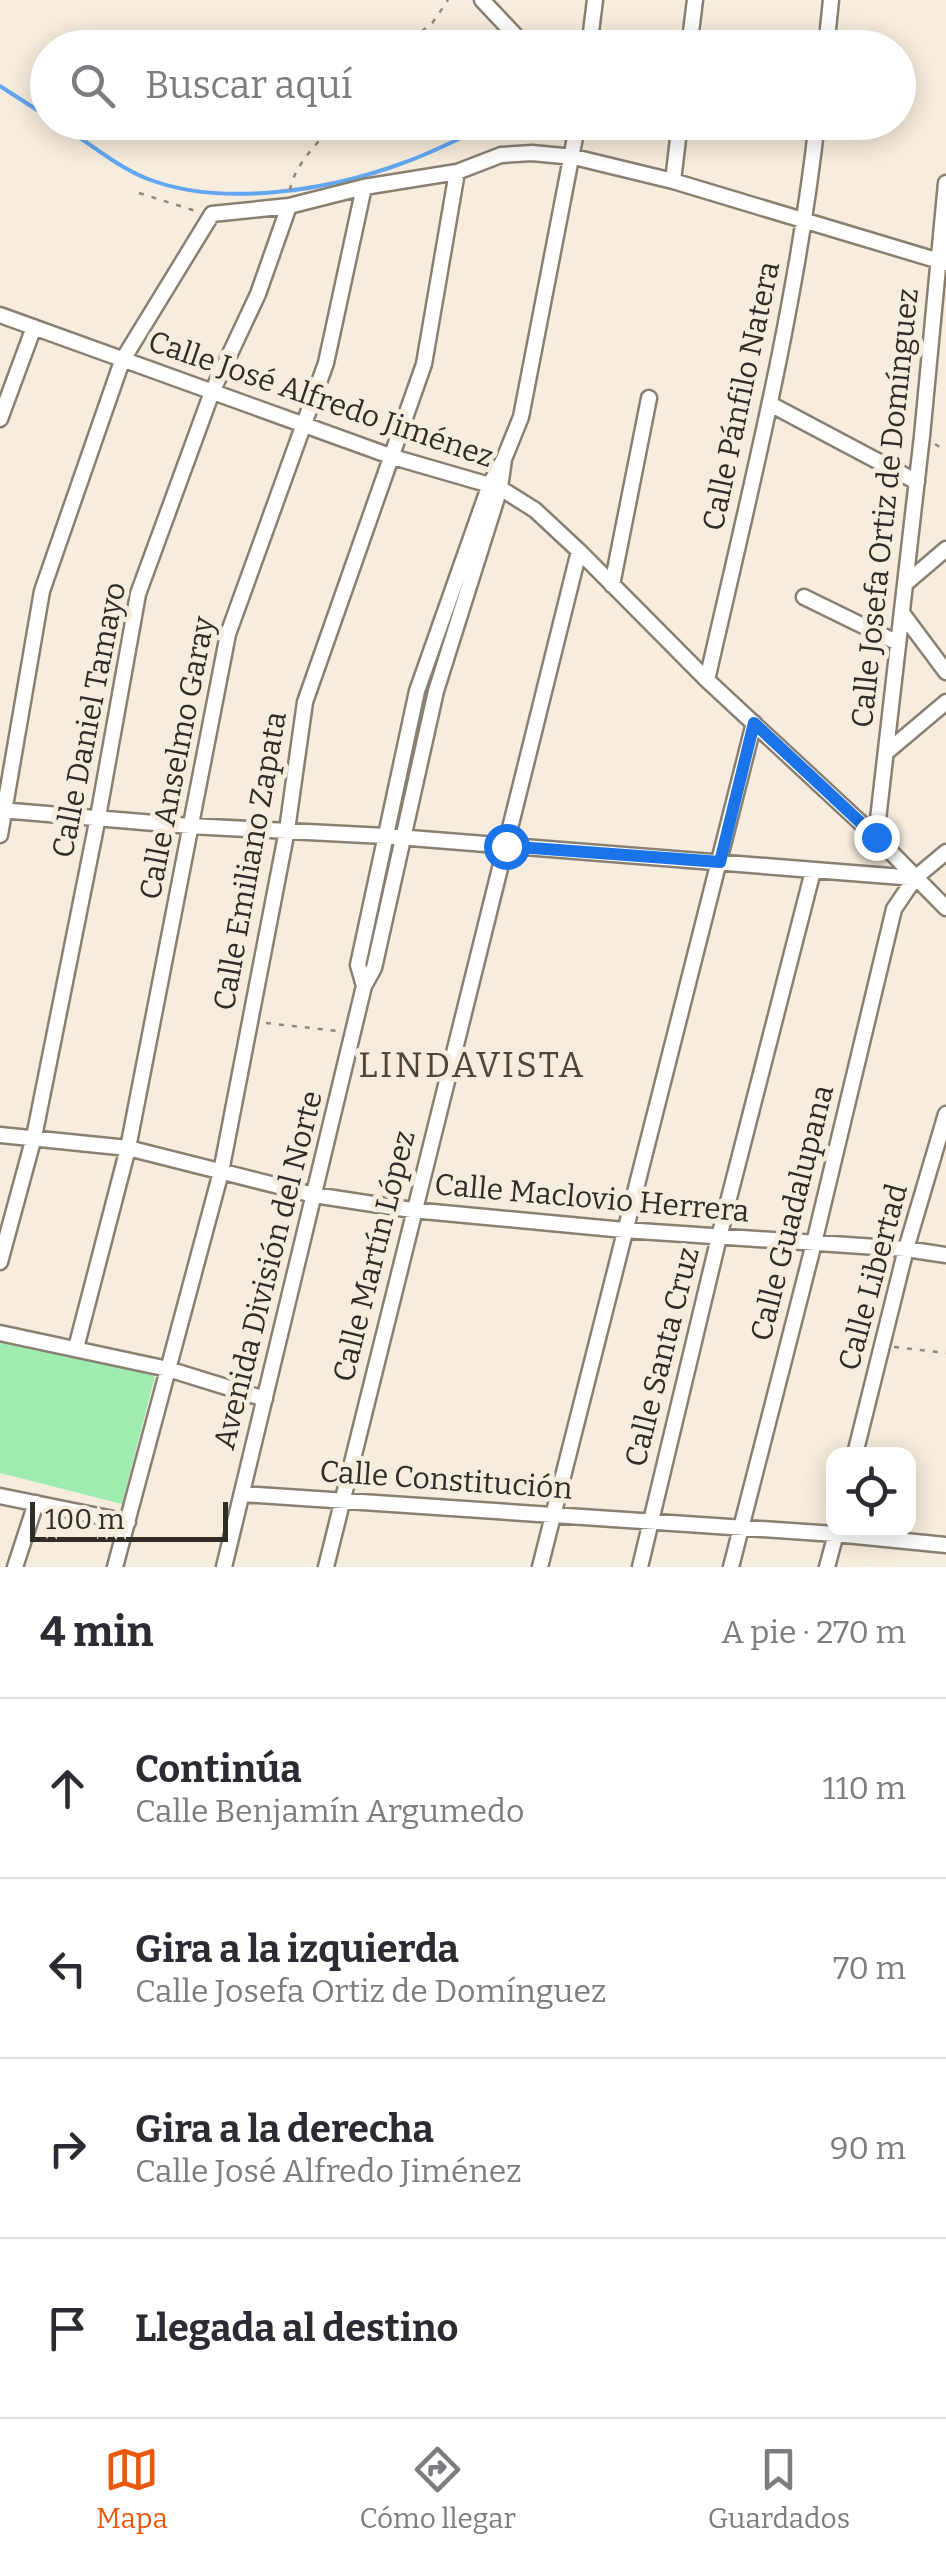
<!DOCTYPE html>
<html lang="es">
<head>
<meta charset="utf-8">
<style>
  :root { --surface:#fff; --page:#f7f7f7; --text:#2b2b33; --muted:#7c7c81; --line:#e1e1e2; --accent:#ea580c }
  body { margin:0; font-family:Bitter,serif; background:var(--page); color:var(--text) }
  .controls { position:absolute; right:30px; bottom:30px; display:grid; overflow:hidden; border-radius:20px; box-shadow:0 5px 25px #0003 }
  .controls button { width:90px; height:90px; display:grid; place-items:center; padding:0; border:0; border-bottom:2px solid var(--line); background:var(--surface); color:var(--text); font:50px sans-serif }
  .scale { position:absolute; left:30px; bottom:25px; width:198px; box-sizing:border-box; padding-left:10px; border:5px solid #302d27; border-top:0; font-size:28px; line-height:35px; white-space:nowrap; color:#302d27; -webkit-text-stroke:8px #f7edde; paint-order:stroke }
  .stop { position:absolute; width:30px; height:30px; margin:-22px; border:8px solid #1a73e8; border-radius:50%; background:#fff }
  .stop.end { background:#1a73e8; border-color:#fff; box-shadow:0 2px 10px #0008 }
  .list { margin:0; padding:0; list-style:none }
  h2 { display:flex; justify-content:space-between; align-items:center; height:130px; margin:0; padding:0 40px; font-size:42px }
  h2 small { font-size:32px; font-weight:400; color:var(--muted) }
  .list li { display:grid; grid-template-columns:65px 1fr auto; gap:30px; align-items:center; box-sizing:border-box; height:180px; padding:0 40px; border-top:2px solid var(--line) }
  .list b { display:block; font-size:38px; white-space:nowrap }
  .list p { margin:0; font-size:32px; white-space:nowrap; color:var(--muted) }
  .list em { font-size:32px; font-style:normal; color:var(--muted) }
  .icon { flex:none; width:55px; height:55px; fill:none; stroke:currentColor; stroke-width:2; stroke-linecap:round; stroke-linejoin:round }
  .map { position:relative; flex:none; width:946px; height:1567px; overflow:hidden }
  .search { position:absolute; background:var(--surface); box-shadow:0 5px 25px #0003; left:30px; right:30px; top:30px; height:110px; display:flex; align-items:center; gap:25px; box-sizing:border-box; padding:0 35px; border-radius:55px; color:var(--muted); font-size:38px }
  .sheet { height:850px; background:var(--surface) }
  nav { display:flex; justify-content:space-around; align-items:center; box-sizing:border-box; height:140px; border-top:2px solid var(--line); background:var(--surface); font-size:28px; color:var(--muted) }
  nav a { display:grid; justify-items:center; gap:5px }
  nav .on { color:var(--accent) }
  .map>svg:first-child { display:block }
  .grass { fill:#9eecb0 }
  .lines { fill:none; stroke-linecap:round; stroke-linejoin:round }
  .stream { stroke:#63a7f1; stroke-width:4 }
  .street-casing { stroke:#898072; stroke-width:19 }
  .path { stroke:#8f897e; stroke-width:2.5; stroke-dasharray:5 8; stroke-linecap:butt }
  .street { stroke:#fff; stroke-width:14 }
  .route { stroke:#1a73e8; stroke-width:12 }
  .labels { text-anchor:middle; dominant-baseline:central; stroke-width:10; stroke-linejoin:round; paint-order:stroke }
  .street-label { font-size:30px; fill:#302d27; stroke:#f7edde }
  .quarter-label { font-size:35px; letter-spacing:2.5px; fill:#4e4639; stroke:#f7edde }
</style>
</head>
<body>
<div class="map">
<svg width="946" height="1567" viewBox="0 0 946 1567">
  <rect width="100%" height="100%" fill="#f7edde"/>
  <path class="grass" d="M 0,1337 L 155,1376 L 122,1504 L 0,1473 Z"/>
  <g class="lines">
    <path class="stream" d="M 491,0 L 536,48
      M 0,86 L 48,117
      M 57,122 C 86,141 117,167 148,179 C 223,208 330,190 403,163 C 434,152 464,136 495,122"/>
    <g class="street-casing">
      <path id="street" d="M 482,0 L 515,35
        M 589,48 L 595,0
        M 689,48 L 695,0
        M 826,48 L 831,0
        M 673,181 L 680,122
        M 0,315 L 393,457 L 500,488 L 535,510 L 579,551 L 707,680 L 876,837 L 946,908
        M 770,404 L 917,482
        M 0,419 L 34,327
        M 905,584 L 946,549
        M 612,585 L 649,398
        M 804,597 L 898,643
        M 902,613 L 946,672
        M 707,680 C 749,495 796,311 817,122
        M 888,751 L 946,702
        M 0,810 L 190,826 L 385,836 L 915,878
        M 0,835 L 42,591 L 122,361 L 212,214 L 289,206 L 364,187 L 457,172 L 501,155 L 532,153 L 574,157 L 673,181 L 946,263
        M 876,837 L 922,436 L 946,183
        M 364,986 L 358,965 L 417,691 L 490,484 L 504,459 L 521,417 L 578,122
        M 0,1135 L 128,1148 L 314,1195 L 412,1210 L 624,1230 L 906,1249 L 946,1255
        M 0,1262 L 34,1137 L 98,817 L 138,594 L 212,392 L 258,294 L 289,206
        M 0,1333 L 168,1369 L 265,1399
        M 76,1348 L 128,1148 L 228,634 L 326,363 L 364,187
        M 855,1454 L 906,1249 L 946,1114
        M 242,1494 L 835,1534 L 946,1545
        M 0,1496 L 128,1522
        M 15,1567 L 36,1503
        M 115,1567 L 221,1172 L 287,830 L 305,702 L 424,364 L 457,172
        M 224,1567 L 364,986 L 374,968 L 436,691 L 500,488 L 504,459
        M 326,1567 L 579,551
        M 540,1567 L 754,723
        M 640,1567 L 719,1237 L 813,871
        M 731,1567 L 814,1243 L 894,909 L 915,878 L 946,852
        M 827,1567 L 837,1530"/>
    </g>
    <path class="path" d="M 402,48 L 433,22 L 448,0
      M 290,190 C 295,163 319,142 336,122
      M 139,193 L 199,212
      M 935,444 L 946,451
      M 266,1023 L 338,1031
      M 894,1347 L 946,1353"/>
    <use href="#street" class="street"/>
  </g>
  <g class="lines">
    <path class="route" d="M 506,846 L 720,862 L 754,723 L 876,837"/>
  </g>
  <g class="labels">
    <g class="street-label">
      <text transform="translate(741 396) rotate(-78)">Calle Pánfilo Natera</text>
      <text transform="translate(321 399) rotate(19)">Calle José Alfredo Jiménez</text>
      <text transform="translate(885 508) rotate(-84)">Calle Josefa Ortiz de Domínguez</text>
      <text transform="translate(89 720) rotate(-79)">Calle Daniel Tamayo</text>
      <text transform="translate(177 758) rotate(-79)">Calle Anselmo Garay</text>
      <text transform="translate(250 861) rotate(-80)">Calle Emiliano Zapata</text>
      <text transform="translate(592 1198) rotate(5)">Calle Maclovio Herrera</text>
      <text transform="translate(792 1213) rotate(-76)">Calle Guadalupana</text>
      <text transform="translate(374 1256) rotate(-76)">Calle Martín López</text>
      <text transform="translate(268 1270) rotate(-76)">Avenida División del Norte</text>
      <text transform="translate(873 1277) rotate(-75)">Calle Libertad</text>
      <text transform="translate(662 1357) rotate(-76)">Calle Santa Cruz</text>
      <text transform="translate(446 1480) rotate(4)">Calle Constitución</text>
    </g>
    <g class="quarter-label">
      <text x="472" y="1065">LINDAVISTA</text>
    </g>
  </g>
</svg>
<div class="controls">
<button><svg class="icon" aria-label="locate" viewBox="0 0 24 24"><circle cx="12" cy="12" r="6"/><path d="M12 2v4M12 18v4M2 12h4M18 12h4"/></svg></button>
</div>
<div class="scale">100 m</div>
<div class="stop" style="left:506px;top:846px"></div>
<div class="stop end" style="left:876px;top:837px"></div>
<div class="search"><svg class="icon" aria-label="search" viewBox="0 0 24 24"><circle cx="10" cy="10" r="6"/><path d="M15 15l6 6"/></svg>Buscar aquí</div>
</div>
<section class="sheet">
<h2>4 min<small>A pie · 270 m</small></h2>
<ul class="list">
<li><svg class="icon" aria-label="ahead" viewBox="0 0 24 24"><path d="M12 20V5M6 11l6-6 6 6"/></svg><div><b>Continúa</b><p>Calle Benjamín Argumedo</p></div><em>110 m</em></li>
<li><svg class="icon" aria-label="left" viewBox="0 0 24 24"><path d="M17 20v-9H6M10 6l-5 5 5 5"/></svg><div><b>Gira a la izquierda</b><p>Calle Josefa Ortiz de Domínguez</p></div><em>70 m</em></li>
<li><svg class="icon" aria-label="right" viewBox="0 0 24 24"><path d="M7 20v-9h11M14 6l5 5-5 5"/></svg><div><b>Gira a la derecha</b><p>Calle José Alfredo Jiménez</p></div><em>90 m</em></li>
<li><svg class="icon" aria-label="arrive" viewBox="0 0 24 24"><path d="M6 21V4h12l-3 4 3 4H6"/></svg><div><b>Llegada al destino</b></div></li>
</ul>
</section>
<nav>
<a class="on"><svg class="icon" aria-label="map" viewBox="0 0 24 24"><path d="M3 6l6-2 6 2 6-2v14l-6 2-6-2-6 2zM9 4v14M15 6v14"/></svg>Mapa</a>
<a><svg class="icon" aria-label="directions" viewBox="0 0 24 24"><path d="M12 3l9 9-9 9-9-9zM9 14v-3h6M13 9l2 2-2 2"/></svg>Cómo llegar</a>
<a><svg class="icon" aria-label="saved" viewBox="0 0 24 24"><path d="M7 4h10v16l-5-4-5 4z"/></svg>Guardados</a>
</nav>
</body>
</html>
